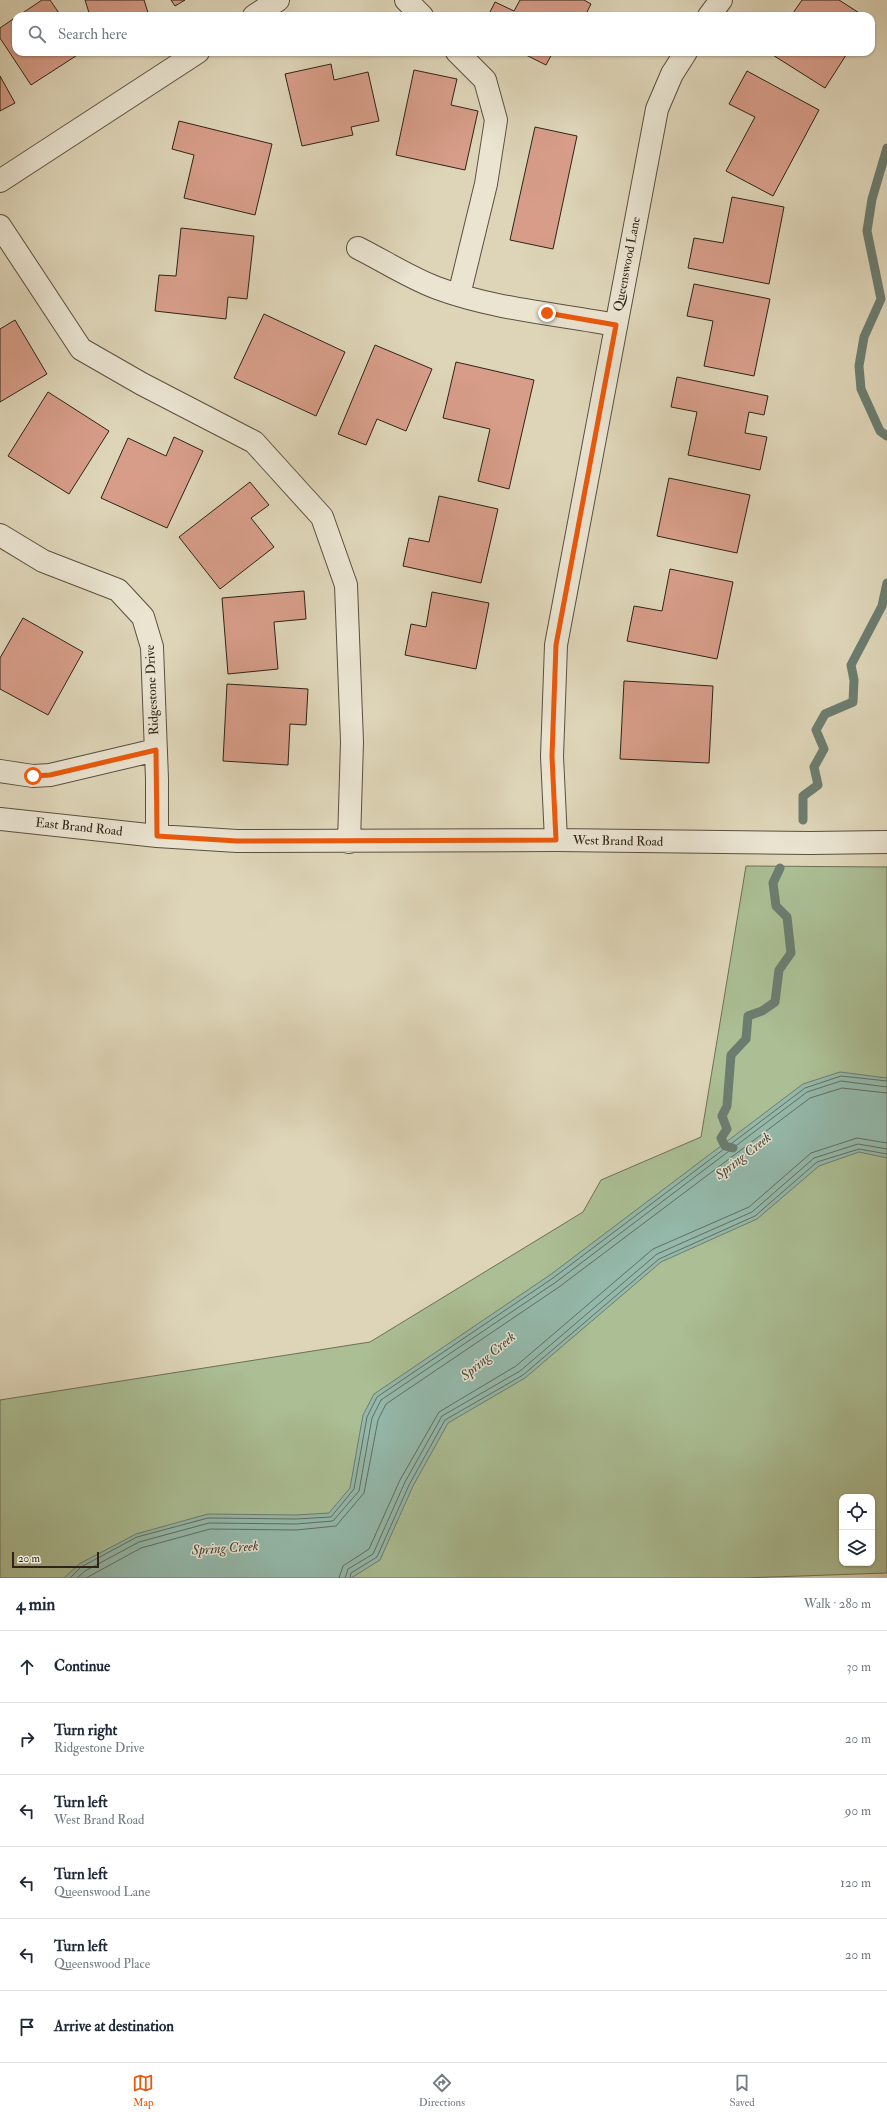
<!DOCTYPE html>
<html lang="en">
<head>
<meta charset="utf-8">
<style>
  :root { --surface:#fff; --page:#f2f2f3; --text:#1f2937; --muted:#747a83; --line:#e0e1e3; --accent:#ea580c }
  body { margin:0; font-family:"IM FELL Double Pica",serif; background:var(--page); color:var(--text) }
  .controls { position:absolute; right:12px; bottom:12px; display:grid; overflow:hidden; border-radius:8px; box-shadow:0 1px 3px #0004 }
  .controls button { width:36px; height:36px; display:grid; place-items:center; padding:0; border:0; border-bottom:1px solid var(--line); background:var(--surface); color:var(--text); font:20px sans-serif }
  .scale { position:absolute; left:12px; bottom:10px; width:87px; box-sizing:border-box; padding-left:4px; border:2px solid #2f2317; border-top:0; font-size:11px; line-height:14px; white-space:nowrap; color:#2f2317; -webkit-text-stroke:3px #eae4d1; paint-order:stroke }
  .stop { position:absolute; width:12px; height:12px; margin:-9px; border:3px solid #ea580c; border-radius:50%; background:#fff }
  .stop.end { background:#ea580c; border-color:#fff; box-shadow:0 1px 4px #0008 }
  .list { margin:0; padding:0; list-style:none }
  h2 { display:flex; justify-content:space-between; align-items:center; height:52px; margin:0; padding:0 16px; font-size:17px }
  h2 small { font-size:13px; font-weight:400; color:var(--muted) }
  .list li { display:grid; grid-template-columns:26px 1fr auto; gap:12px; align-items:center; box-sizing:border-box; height:72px; padding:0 16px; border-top:1px solid var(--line) }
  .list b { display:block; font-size:15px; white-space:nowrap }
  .list p { margin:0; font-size:13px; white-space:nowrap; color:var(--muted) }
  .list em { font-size:13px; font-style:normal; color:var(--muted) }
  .icon { flex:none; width:22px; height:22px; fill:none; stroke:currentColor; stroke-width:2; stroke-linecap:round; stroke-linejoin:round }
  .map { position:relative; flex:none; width:887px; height:1578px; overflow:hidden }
  .search { position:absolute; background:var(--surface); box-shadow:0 1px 3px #0004; left:12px; right:12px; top:12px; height:44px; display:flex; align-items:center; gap:10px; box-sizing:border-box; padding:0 14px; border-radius:12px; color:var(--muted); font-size:15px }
  .sheet { height:484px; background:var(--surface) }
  nav { display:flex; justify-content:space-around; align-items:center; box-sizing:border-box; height:56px; border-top:1px solid var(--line); background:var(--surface); font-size:11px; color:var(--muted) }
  nav a { display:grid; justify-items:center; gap:2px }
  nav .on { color:var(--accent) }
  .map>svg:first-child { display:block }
  .green { fill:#abbe94; stroke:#6d7056; fill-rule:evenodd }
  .water { fill:#94b9ab; stroke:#6c7d70 }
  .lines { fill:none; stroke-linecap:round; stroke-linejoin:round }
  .shore { stroke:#626e61; stroke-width:1 }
  .stream { stroke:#6c7d70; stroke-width:9 }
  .building { fill:#d79d89; stroke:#2f2317 }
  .minor-casing { stroke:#5b503f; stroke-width:24 }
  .minor { stroke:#eae4d1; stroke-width:22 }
  .route { stroke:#ea580c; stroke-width:5 }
  .labels { text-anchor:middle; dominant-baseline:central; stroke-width:3; stroke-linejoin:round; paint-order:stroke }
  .street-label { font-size:13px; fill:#2f2317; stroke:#eae4d1 }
  .water-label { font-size:14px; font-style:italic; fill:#48483c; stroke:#eae4d1 }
</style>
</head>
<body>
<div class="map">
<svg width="887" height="1578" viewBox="0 0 887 1578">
  <rect width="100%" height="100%" fill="#ded5b8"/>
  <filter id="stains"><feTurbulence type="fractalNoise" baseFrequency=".005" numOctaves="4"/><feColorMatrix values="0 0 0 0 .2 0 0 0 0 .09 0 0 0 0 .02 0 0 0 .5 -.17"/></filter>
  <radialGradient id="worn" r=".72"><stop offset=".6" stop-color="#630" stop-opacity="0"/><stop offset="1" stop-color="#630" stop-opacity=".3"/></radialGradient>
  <path class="green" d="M 746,866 L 887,867 L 887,1573 L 743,1578 L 0,1578 L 0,1400 L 370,1342 L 583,1212 L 601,1180 L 701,1137 ZM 842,1497 L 872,1497 L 872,1563 L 842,1563 Z"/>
  <path class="water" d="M 840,1072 L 887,1078 L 887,1158 L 859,1152 L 819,1166 L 757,1219 L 661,1262 L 525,1378 L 448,1423 L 413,1486 L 380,1560 L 351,1578 L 64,1578 L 79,1564 L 136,1534 L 208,1514 L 296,1515 L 329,1513 L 350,1488 L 363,1415 L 374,1394 L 550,1275 L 803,1084 Z"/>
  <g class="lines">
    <path class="shore" d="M 70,1578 L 81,1567 L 137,1537 L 208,1518 L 296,1519 L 331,1517 L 354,1489 L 367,1417 L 377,1397 L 553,1278 L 805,1088 L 841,1076 L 887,1081
      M 77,1578 L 85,1571 L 139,1542 L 209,1523 L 296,1524 L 333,1521 L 359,1491 L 372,1418 L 381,1400 L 556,1282 L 807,1092 L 841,1081 L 887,1087
      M 86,1578 L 141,1548 L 210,1529 L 296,1530 L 336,1526 L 364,1493 L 378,1420 L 386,1404 L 559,1287 L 810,1098 L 842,1088 L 887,1093
      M 339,1578 L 343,1566 L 369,1549 L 400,1480 L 439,1412 L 516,1366 L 653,1249 L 749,1207 L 811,1153 L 857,1138 L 887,1143
      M 345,1578 L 348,1569 L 373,1554 L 405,1482 L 442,1416 L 520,1371 L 657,1254 L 752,1212 L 814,1158 L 858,1144 L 887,1149
      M 350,1578 L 351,1573 L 377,1557 L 409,1485 L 445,1420 L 523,1375 L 659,1259 L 755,1216 L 817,1162 L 859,1149 L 887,1154"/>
    <path class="stream" d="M 887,148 L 872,199 L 867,231 L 881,299 L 864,337 L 859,366 L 861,389 L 880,431 L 887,436
      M 803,820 L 803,796 L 818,785 L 814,767 L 824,749 L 816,730 L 825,714 L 853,702 L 854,680 L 851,665 L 882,606 L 887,583
      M 733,1148 L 725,1146 L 721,1138 L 727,1129 L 722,1116 L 727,1106 L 731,1055 L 746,1039 L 748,1016 L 762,1011 L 775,1002 L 779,970 L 791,953 L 787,917 L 776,906 L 773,883 L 780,868"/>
  </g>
  <path class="building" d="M 42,0 L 50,0 L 61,16 L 18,16 Z
    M 85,0 L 144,0 L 149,16 L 90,16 Z
    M 171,0 L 185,0 L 175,6 Z
    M 520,0 L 584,0 L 591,4 L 585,16 L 488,16 L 495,2 L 514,11 Z
    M 802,0 L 839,0 L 864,16 L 791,16 Z
    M 16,17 L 16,52 L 82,52 L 31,85 L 0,38 L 0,28 Z
    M 520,52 L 553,52 L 546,65 Z
    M 768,52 L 848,52 L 825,88 Z
    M 331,64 L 334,80 L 368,72 L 379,121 L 351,127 L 353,135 L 302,146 L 285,74 Z
    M 414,70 L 457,79 L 451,105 L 478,111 L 465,170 L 396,155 Z
    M 747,71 L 819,110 L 773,196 L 726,171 L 755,117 L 729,104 Z
    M 0,76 L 15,103 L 0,111 Z
    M 179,121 L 272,144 L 255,215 L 184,198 L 194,155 L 172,149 Z
    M 535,127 L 577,136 L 553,249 L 510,240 Z
    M 732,197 L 784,207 L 769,284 L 688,268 L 694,238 L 723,243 Z
    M 181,228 L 254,236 L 247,299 L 228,297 L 226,319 L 155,311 L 159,275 L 176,276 Z
    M 694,284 L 770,299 L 754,376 L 704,366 L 713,321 L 687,316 Z
    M 264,314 L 345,352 L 316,416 L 234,378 Z
    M 15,320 L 47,374 L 0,402 L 0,329 Z
    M 375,345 L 432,369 L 406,431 L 377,419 L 366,445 L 338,434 Z
    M 456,362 L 534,380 L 509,489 L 478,481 L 490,429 L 443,418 Z
    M 677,377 L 768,396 L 764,415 L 749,412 L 745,433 L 767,437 L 760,470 L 688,455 L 697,412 L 671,407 Z
    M 48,392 L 109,431 L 69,494 L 8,456 Z
    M 174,437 L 203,451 L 167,528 L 101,498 L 128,438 L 166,456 Z
    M 669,478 L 750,495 L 737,553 L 657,536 Z
    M 250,482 L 269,505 L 251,518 L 274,547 L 220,589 L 179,537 Z
    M 439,496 L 498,509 L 481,583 L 403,566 L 409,538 L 429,542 Z
    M 670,569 L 733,582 L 717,659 L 627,641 L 634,606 L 662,611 Z
    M 304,591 L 306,619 L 274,622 L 278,669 L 228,674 L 222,598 Z
    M 432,592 L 489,603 L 476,669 L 405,655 L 411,624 L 426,627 Z
    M 23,618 L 83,652 L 48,715 L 0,689 L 0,658 Z
    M 624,681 L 713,686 L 709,763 L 620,759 Z
    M 227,684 L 308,689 L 306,725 L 290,724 L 288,765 L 223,761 Z"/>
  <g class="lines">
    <g class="minor-casing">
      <path id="minor" d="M 406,0 L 422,16
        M 254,16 L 278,0
        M 709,16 L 721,0
        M 457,52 L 485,80 L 496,120 L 486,184 L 459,295
        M 0,181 L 198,52
        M 0,226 L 81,349 L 142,384 L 254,442 L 322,517 L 346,585 L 352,742 L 349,842
        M 358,248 C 384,261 410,278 437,288 C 493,309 557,314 616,325
        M 0,535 L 43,561 L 118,590 L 143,617 L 152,647 L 157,779 L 157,836
        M 0,771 L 33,776 L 50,775 L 156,750
        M 0,819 L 157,836 L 237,841 L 556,840 L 810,843 L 887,842
        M 556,840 L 552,756 L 556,645 L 657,109 L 672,74 L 686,52"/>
    </g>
    <use href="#minor" class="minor"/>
  </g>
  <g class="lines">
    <path class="route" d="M 33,776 L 50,775 L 156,750 L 157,836 L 237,841 L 556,840 L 552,756 L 556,645 L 616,325 L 547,313"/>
  </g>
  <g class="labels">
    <g class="street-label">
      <text transform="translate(627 264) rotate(-79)">Queenswood Lane</text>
      <text transform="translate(152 690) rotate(-93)">Ridgestone Drive</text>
      <text transform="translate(79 827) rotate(6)">East Brand Road</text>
      <text transform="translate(618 841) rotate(1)">West Brand Road</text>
    </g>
    <g class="water-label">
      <text transform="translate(743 1156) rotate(-38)">Spring Creek</text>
      <text transform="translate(488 1356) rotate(-40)">Spring Creek</text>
      <text transform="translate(225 1548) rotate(-4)">Spring Creek</text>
    </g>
  </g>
  <rect width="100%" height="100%" filter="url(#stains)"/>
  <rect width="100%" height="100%" fill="url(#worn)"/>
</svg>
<div class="controls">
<button><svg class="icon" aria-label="locate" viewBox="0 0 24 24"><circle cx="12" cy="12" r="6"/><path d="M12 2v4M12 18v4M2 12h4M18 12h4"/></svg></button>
<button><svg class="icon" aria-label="layers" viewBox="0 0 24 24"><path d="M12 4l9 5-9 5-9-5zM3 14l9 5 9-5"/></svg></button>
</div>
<div class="scale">20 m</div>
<div class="stop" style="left:33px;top:776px"></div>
<div class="stop end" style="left:547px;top:313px"></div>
<div class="search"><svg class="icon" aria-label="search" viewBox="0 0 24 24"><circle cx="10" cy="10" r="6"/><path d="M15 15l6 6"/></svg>Search here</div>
</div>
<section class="sheet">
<h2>4 min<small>Walk · 280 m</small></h2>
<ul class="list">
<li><svg class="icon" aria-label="ahead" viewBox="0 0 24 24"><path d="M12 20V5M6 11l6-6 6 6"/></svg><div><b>Continue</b></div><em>30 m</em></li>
<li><svg class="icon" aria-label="right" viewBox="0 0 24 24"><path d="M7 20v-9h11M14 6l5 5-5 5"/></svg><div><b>Turn right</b><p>Ridgestone Drive</p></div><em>20 m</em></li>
<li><svg class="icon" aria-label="left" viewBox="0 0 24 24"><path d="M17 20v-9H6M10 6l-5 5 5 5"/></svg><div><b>Turn left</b><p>West Brand Road</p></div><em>90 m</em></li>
<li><svg class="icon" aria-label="left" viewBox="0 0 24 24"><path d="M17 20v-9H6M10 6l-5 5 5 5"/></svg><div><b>Turn left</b><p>Queenswood Lane</p></div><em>120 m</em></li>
<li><svg class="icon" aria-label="left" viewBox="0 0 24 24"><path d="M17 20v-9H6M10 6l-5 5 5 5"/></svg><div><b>Turn left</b><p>Queenswood Place</p></div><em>20 m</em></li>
<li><svg class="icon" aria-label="arrive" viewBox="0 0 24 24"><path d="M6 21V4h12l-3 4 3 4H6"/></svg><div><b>Arrive at destination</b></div></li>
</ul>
</section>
<nav>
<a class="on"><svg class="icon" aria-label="map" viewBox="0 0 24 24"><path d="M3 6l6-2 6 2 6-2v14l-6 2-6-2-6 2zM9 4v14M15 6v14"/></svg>Map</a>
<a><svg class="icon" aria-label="directions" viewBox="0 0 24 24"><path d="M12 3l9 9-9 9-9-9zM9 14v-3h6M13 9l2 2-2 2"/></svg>Directions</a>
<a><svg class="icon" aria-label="saved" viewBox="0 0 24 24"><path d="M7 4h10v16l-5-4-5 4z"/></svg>Saved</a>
</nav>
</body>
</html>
